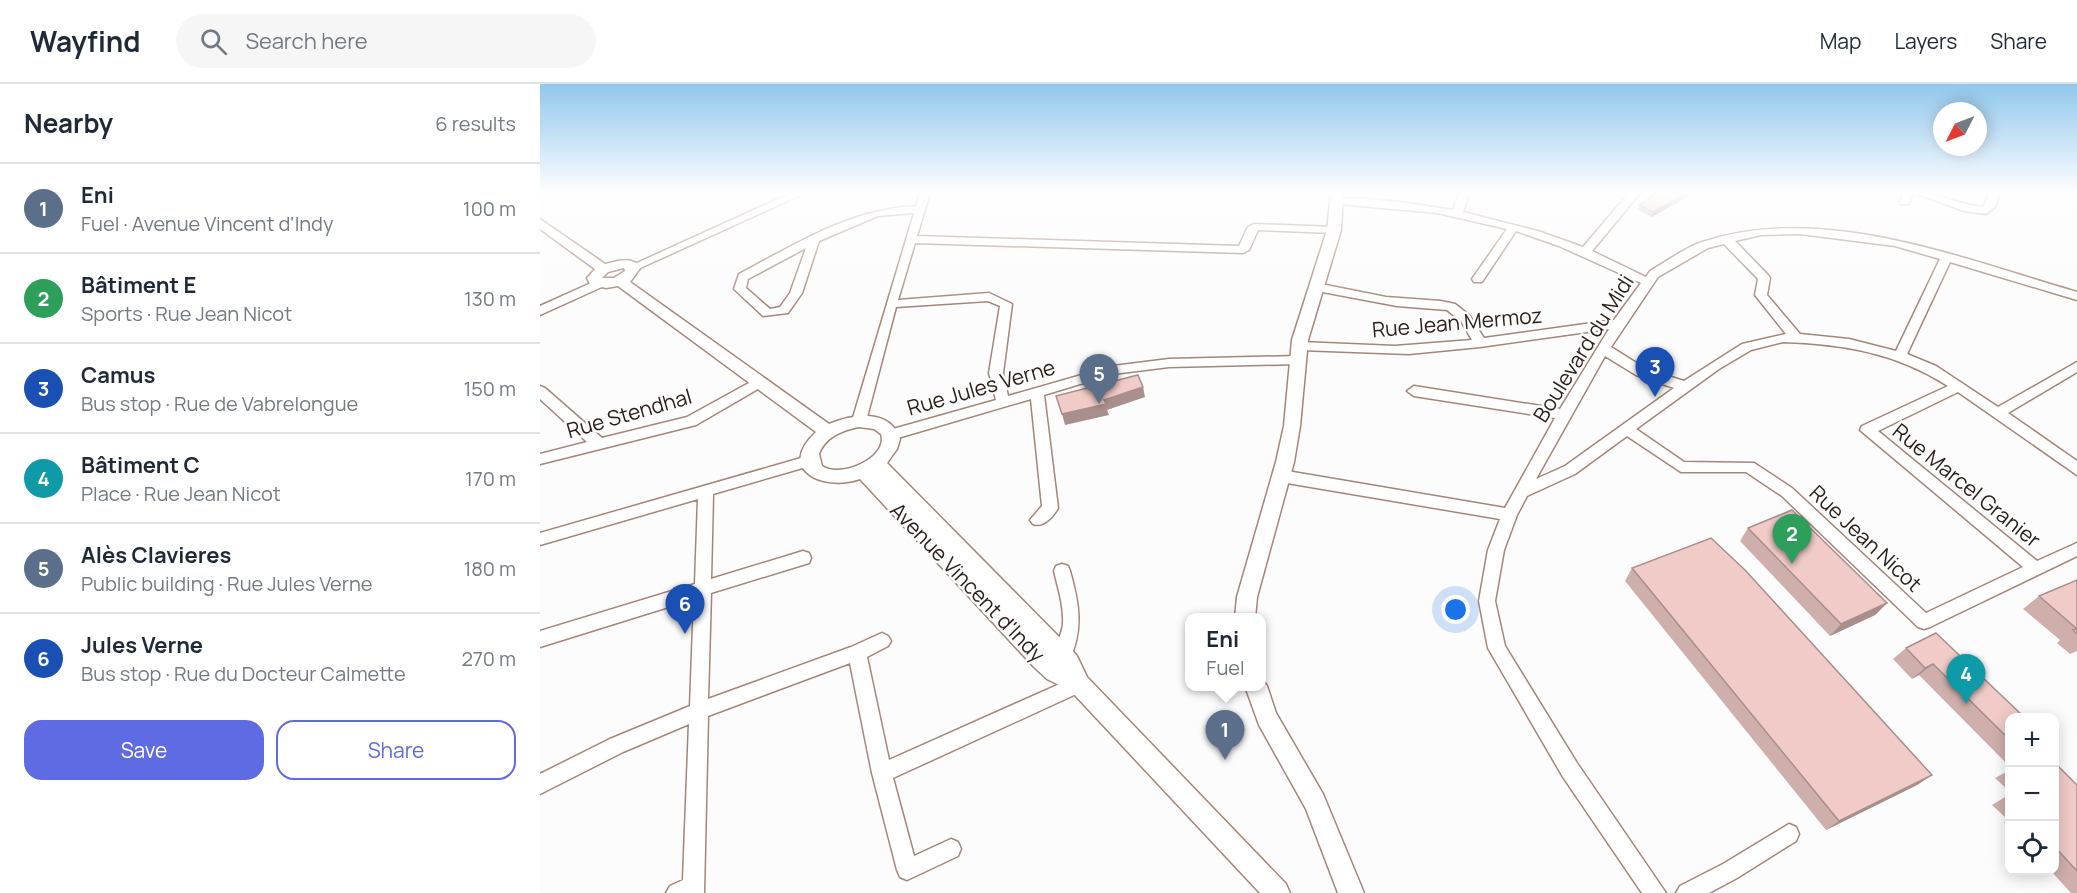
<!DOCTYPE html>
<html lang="en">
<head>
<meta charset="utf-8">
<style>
  :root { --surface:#fff; --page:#f6f6f7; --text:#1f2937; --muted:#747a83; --line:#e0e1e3; --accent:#5f6be3 }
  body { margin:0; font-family:Manrope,sans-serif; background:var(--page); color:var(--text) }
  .controls { position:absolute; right:18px; bottom:18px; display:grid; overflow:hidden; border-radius:12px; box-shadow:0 3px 15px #0003 }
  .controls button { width:54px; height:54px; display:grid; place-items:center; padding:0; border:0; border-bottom:2px solid var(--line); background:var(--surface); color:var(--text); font:30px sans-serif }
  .compass { position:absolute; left:1393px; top:18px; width:54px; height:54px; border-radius:50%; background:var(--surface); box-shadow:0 3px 15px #0003; rotate:228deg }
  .you { position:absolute; left:916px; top:526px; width:21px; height:21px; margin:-15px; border:4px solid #fff; border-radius:50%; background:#1a73e8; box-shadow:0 0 0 9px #1a73e833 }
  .badge { display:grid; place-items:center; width:39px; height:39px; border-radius:50%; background:var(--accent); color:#fff; font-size:20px; font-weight:700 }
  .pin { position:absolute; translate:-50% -50px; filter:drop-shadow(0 2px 3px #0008) }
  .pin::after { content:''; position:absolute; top:32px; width:21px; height:18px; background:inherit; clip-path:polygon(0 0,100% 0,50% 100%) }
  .popup { position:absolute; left:645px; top:529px; width:81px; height:78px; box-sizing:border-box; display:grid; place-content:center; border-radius:12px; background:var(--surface); filter:drop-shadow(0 2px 4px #0005); font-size:20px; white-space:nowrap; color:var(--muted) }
  .popup b { font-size:22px; color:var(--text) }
  .popup::after { content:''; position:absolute; left:50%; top:100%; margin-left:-12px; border:12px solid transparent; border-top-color:var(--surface) }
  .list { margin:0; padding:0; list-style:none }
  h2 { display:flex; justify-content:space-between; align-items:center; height:78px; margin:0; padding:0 24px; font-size:26px }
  h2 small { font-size:20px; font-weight:400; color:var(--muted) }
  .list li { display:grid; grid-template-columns:39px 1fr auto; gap:18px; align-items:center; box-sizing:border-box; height:90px; padding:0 24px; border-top:2px solid var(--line) }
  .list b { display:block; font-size:22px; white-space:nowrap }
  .list p { margin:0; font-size:20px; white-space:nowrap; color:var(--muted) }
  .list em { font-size:20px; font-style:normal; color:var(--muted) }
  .actions { display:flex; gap:12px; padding:18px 24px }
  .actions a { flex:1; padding:14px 0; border:2px solid var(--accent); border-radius:18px; text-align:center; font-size:21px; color:var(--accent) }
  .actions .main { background:var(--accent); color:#fff }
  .icon { flex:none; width:33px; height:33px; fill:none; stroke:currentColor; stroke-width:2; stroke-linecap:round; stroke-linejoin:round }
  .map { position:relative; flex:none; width:1537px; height:809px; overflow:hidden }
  header { display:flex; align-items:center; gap:36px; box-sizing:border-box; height:84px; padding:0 30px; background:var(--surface); border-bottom:2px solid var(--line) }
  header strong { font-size:28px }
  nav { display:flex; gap:33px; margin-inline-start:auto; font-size:21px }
  .search { width:420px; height:54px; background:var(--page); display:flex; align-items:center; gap:15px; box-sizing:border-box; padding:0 21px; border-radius:33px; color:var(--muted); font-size:22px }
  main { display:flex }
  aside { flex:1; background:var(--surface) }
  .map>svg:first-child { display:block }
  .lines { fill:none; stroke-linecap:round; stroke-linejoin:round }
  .minor-casing { stroke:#a48678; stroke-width:3 }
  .tertiary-casing { stroke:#a48678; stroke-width:3 }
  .minor { fill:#fff; fill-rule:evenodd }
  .tertiary { fill:#fff; fill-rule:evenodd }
  .wall { fill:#ceafac }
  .shaded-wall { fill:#a88e8c }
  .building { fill:#f0cbc8; stroke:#a88e8c; stroke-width:1.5 }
  .labels { text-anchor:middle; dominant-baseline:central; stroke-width:5; stroke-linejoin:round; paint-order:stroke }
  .street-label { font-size:21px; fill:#2b1e19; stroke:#fcfcfc }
</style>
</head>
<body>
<header>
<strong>Wayfind</strong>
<div class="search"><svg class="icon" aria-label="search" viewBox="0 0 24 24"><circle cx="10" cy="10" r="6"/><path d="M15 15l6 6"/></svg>Search here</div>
<nav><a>Map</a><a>Layers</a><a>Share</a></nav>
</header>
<main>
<aside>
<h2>Nearby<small>6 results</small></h2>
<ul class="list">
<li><span class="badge" style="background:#5c6f8a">1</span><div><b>Eni</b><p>Fuel · Avenue Vincent d'Indy</p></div><em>100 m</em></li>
<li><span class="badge" style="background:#2e9e5b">2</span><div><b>Bâtiment E</b><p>Sports · Rue Jean Nicot</p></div><em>130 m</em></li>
<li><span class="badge" style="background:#1a4fb4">3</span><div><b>Camus</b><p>Bus stop · Rue de Vabrelongue</p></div><em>150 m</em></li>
<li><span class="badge" style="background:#0f9aa8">4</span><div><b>Bâtiment C</b><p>Place · Rue Jean Nicot</p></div><em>170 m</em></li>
<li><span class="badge" style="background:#5c6f8a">5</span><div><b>Alès Clavieres</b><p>Public building · Rue Jules Verne</p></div><em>180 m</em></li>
<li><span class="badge" style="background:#1a4fb4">6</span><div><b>Jules Verne</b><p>Bus stop · Rue du Docteur Calmette</p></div><em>270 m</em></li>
</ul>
<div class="actions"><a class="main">Save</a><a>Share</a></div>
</aside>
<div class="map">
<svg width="1537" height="809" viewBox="0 0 1537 809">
  <rect width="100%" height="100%" fill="#fcfcfc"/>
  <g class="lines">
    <g class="minor-casing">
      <path id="minor" d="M 251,109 L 265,109 L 98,185 L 90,185 L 88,183 Z
        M 380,109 L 390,109 L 377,152 L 699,162 L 708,143 L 714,140 L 794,143 L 800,146 L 794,149 L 718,146 L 709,166 L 703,169 L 375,159 L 358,216 L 449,209 L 472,220 L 463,289 L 468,312 L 573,282 L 629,275 L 757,272 L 764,276 L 757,280 L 629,283 L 573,290 L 504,311 L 518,424 C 513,433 503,444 493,440 L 490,436 L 502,422 L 491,315 L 351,356 L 344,351 L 346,347 L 456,316 L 449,289 L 460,222 L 448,217 L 356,223 L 326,337 L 319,342 L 312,337 L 374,129 L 338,132 L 279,157 L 262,209 L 248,229 L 223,232 L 194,205 L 199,190 C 256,160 310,125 376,122 ZM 266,164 L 250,209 L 240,223 L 230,225 L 206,204 L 208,195 Z
        M 919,109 L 929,109 L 923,128 L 998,147 L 1043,163 L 1089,109 L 1100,109 L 1052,167 L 1106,193 L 1110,187 C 1126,178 1144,164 1162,158 C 1282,118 1420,174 1537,208 L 1537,216 L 1410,178 L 1367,270 L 1396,282 L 1458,323 L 1537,278 L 1537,288 L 1468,329 L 1537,377 L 1537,391 L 1418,308 L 1338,347 L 1497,477 L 1537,459 L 1537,472 L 1390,543 L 1384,545 L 1378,543 L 1242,412 L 1206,388 L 1141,388 L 1087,352 L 1035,390 L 987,412 L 977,431 L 964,466 L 955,517 L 965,562 L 1037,679 L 1126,809 L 1102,809 L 1023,693 L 948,564 L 939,517 L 948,466 L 960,435 L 741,398 L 736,396 L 734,392 L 736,388 L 741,386 L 965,424 L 1015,334 L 874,312 L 867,307 L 874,302 L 1020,325 L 1069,245 L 940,263 L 869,270 L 760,266 L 754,262 L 760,258 L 855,262 L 932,256 L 921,237 L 907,226 L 857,222 L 772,206 L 772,200 L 776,199 L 846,213 L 901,217 L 915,220 L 929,231 L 944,254 L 1074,236 L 1101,199 L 1019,162 L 976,147 L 942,198 L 934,198 L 932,195 L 967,145 L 897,129 L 798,120 L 793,117 C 804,108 894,123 913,126 ZM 1260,150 L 1355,162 L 1400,175 L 1356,267 L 1309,255 L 1260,250 L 1227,211 L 1230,194 L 1228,191 L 1195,157 L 1221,151 ZM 1184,160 L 1218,195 L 1215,211 L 1246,250 L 1202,260 L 1144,297 L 1106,285 L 1071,263 L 1118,193 L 1168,164 ZM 1243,258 C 1304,260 1356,269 1408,302 L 1322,342 L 1320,346 L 1483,483 L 1386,529 L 1252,404 L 1214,379 L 1144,378 L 1096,345 L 1179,285 L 1211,266 ZM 1065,272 L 1096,291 L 1134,304 L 1025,382 L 996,395 Z
        M 1363,109 L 1373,109 L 1369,120 L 1361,120 L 1360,118 Z
        M 1375,109 C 1399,109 1420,121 1443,123 L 1450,109 L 1460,109 L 1455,123 L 1446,130 L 1424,127 Z
        M 60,195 L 64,196 L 64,202 L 0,231 L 0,222 Z
        M 218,294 L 225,299 L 223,302 L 156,341 L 0,380 L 0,370 L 47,358 L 0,315 L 0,302 L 5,304 L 62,354 L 147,333 Z
        M 268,372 L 273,373 L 275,377 L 273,381 L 173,410 L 171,495 L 263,467 L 269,469 L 271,474 L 269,479 L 171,509 L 168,615 L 311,563 L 342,549 L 348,552 L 351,557 L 348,562 L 327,573 L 349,676 L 533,594 L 539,592 L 545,594 L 548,600 L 545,606 L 353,694 L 374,772 L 411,755 L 418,758 L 421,765 L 418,772 L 367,796 L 360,793 L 357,786 L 332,689 L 310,579 L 168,632 L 164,809 L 126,809 L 130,802 L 143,796 L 149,640 L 83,668 L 0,710 L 0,690 L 70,655 L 150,622 L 154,515 L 0,563 L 0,547 L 155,500 L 158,415 L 0,461 L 0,449 Z
        M 522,480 L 528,482 L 530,487 C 539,519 544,545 529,577 L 523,579 L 517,577 C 512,567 522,551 523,540 C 524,522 518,504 514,487 L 516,482 Z
        M 1249,740 L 1256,743 L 1259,750 L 1256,757 L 1197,794 L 1169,809 L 1136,809 L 1140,802 L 1183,780 Z"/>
    </g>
    <g class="tertiary-casing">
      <path id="tertiary" d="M 791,109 L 803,109 L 801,146 L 768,256 L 760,342 L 754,378 L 717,513 L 715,534 L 695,534 L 697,513 L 736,378 L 744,342 L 752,256 L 787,146 Z
        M 0,135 L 65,180 C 79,177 90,172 101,183 L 90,198 L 289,340 C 313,330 350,324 360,355 L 357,365 L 347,379 L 530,564 L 537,572 L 547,593 L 746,800 L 750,809 L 720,809 L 531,607 L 507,595 L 494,583 L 320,395 C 282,408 236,385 276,348 L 78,202 L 66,204 L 50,200 L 47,194 L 55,185 L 0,145 ZM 84,184 L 85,187 L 74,194 L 62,194 L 68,188 ZM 319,343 L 334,345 L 341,350 C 349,374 300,395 282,382 L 279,370 C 285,353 303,346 319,343 Z
        M 721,594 L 727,602 L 736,629 L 783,710 L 824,809 L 798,809 L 766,725 L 719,641 L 705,602 L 721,602 Z"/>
    </g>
    <use href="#minor" class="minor"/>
    <use href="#tertiary" class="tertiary"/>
  </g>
  <path class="wall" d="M 1112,109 L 1154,109 L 1112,133 L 1098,126 L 1099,121 L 1110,114 Z
    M 1208,444 L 1347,519 L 1335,531 L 1290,552 L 1200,457 Z
    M 1092,484 L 1392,691 L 1377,701 L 1286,746 L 1085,497 Z
    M 1537,496 L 1537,567 L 1530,570 L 1517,559 L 1520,556 L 1483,525 L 1499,512 Z
    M 1396,549 L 1470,633 L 1470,683 L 1379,591 L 1372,595 L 1353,575 L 1366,564 Z
    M 1515,679 L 1537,701 L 1537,809 L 1531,809 L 1510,786 L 1515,786 Z
    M 1470,686 L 1470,708 L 1455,694 Z
    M 1470,710 L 1470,744 L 1464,738 L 1468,736 L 1452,721 Z"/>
  <path class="shaded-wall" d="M 1147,109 L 1154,109 L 1112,133 L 1113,128 Z
    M 603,303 L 605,313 L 567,326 L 569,331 L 525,341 L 522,330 Z
    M 1347,519 L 1335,531 L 1290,552 L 1301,540 Z
    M 1393,580 L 1379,591 L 1372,595 L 1385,584 Z
    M 1392,691 L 1377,701 L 1286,746 L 1299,737 Z"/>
  <path class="building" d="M 1114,109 L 1147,109 L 1113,128 L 1099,121 L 1113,112 L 1111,111 Z
    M 598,291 L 603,303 L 564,316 L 566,320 L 522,330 L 516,312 Z
    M 1252,426 L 1347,519 L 1301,540 L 1208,444 Z
    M 1171,454 L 1205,486 L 1392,691 L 1299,737 L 1092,484 Z
    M 1537,496 L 1537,550 L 1533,546 L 1537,545 L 1499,512 Z
    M 1396,549 L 1484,633 L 1470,633 L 1470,656 L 1393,580 L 1385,584 L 1366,564 Z
    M 1515,679 L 1537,701 L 1537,787 L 1515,763 Z"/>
  <linearGradient id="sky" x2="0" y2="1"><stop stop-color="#91c7ee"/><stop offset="0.49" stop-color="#fefefe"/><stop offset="1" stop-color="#fefefe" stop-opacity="0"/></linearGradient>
  <rect width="1537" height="222" fill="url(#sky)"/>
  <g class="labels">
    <g class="street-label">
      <text transform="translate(917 238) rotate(-5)">Rue Jean Mermoz</text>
      <text transform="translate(1043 264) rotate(-58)">Boulevard du Midi</text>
      <text transform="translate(441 303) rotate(-16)">Rue Jules Verne</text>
      <text transform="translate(89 329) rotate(-16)">Rue Stendhal</text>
      <text transform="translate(1427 401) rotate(39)">Rue Marcel Granier</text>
      <text transform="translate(1326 454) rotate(43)">Rue Jean Nicot</text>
      <text transform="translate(428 498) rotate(46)">Avenue Vincent d'Indy</text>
    </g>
  </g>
</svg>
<div class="controls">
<button>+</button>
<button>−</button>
<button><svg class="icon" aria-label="locate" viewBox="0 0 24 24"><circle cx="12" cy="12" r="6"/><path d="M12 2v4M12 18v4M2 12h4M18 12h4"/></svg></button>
</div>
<svg class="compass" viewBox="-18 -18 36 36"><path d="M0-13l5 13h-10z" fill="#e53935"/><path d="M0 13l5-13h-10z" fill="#747a83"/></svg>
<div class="you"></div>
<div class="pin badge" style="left:685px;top:676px;background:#5c6f8a">1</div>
<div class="popup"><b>Eni</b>Fuel</div>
<div class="pin badge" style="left:1252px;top:480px;background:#2e9e5b">2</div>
<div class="pin badge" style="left:1115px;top:313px;background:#1a4fb4">3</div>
<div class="pin badge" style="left:1426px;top:620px;background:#0f9aa8">4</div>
<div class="pin badge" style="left:559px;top:320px;background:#5c6f8a">5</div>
<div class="pin badge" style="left:145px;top:550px;background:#1a4fb4">6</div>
</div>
</main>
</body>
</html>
